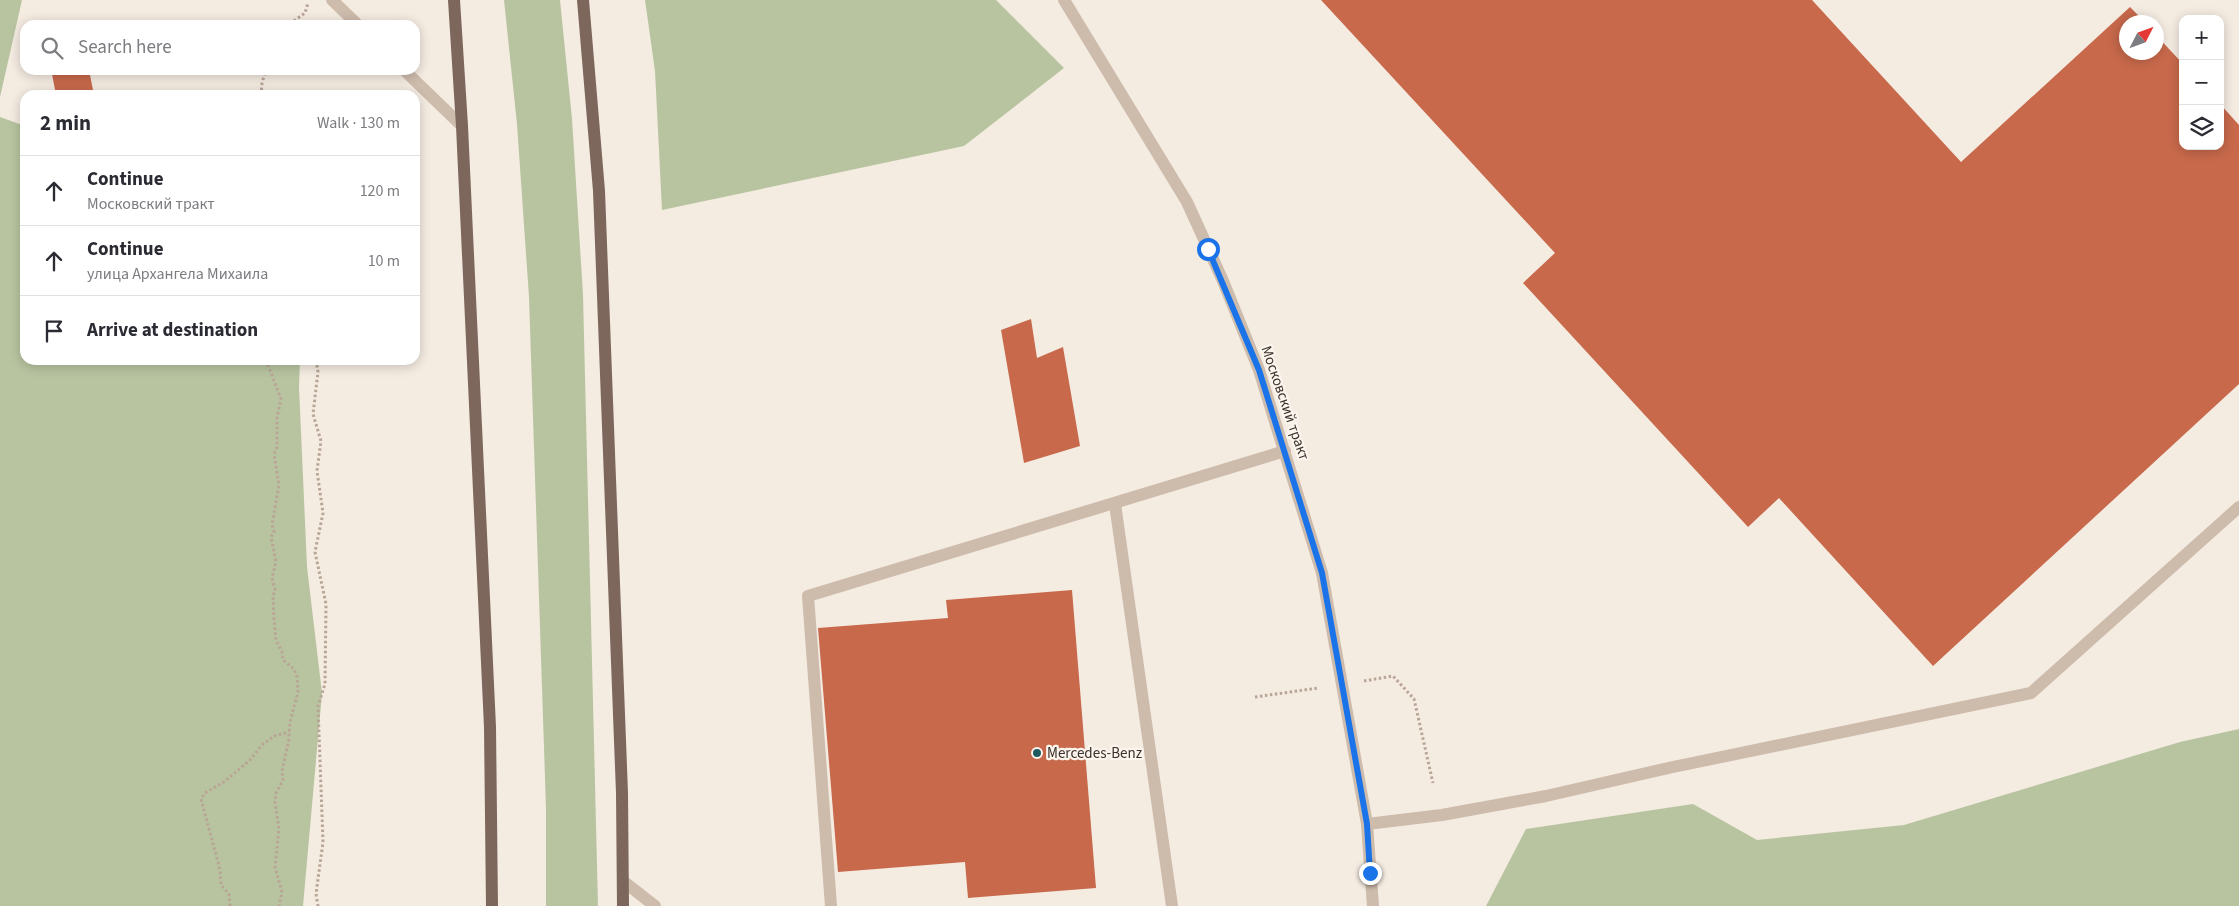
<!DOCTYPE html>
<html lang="en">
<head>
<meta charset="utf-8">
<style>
  :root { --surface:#fff; --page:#f2f2f3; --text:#2b2b33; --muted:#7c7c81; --line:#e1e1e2 }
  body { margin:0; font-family:"Source Sans 3",sans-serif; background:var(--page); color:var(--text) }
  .controls { position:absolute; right:15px; top:15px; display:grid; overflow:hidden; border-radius:10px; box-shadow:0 2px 12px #0003 }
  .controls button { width:45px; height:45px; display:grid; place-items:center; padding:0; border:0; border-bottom:1px solid var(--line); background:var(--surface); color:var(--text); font:25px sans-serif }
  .compass { position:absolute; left:2119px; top:15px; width:45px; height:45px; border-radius:50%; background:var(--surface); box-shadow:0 2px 12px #0003; rotate:48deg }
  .stop { position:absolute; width:15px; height:15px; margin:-11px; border:4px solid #1a73e8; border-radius:50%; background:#fff }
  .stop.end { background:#1a73e8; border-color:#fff; box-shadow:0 1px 5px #0008 }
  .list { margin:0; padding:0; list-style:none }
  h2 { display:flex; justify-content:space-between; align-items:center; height:65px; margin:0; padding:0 20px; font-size:21px }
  h2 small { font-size:16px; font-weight:400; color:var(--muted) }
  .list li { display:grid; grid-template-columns:32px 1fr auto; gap:15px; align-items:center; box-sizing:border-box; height:70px; padding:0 20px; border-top:1px solid var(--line) }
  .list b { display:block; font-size:19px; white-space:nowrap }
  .list p { margin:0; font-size:16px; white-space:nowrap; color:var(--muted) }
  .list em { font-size:16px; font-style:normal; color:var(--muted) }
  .icon { flex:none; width:28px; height:28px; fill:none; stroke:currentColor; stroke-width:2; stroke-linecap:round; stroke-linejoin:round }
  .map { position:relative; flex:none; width:2239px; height:906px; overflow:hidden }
  .search { position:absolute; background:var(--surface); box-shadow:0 2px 12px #0003; left:20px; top:20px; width:400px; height:55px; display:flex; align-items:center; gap:12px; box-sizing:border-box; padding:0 18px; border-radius:15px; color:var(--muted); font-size:19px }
  .panel { position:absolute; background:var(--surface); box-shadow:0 2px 12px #0003; left:20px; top:90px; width:400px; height:275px; border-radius:15px }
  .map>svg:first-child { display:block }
  .green { fill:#b8c4a0 }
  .building { fill:#c8694b }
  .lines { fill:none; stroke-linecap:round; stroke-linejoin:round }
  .path { stroke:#b9a596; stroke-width:3; stroke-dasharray:2.5 2.5; stroke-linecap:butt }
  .lane { stroke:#cdbbac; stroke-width:12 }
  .street { stroke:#cdbbac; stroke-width:12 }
  .primary { stroke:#7d675c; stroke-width:12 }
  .route { stroke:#1a73e8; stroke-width:6 }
  .poi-dot { fill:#1f5a5e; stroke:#fbf5ee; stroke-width:2 }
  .labels { text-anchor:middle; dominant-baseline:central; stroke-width:4.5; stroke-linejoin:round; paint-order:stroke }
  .street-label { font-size:15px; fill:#3b302b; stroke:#fbf5ee }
  .poi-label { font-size:15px; fill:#3b302b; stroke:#fbf5ee; text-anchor:start }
</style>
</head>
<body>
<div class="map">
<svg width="2239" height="906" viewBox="0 0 2239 906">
  <rect width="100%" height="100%" fill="#f4ebe1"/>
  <path class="green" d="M 0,0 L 22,0 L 0,97 Z
    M 504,0 L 560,0 L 572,119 L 583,295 L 598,906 L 546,906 L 546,808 L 529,297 L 517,124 Z
    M 645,0 L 996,0 L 1064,68 L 964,146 L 662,210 L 655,71 Z
    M 0,117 L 25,126 L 25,360 L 300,360 L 299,387 L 307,567 L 322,693 L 303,906 L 0,906 Z
    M 2239,729 L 2239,906 L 1486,906 L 1526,829 L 1693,804 L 1757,840 L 1904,825 L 2180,742 Z"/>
  <path class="building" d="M 1321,0 L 1812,0 L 1961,162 L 2130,7 L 2145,22 L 2126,22 L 2126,52 L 2156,52 L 2156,35 L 2183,64 L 2183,146 L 2220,146 L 2220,104 L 2239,125 L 2239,384 L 1933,666 L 1779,498 L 1748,527 L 1523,283 L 1555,253 Z
    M 72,70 L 89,70 L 94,95 L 56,95 L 52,74 Z
    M 1031,319 L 1037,358 L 1063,347 L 1080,446 L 1024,463 L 1001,330 Z
    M 1072,590 L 1096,888 L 968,898 L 965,862 L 838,872 L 818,628 L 948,618 L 946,600 Z"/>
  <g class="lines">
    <path class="path" d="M 291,25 L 295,20 L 305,13 L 308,3
      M 261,95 L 262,83 L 265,73 L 262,70
      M 266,360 L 281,399 L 277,418 L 277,447 L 274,454 L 279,485 L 272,525 L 274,532 L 271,537 L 276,562 L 272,578 L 275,590 L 273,596 L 274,620 L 276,640 L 282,652 L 283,660 L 294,669 L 297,677 L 298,692 L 290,722 L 289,739 L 282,771 L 283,780 L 276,793 L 275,802 L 279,829 L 275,867 L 282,892 L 279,906
      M 316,360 L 318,372 L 313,414 L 321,441 L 317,471 L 323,513 L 315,552 L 326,604 L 325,684 L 318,706 L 323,842 L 316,894 L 318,906
      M 1364,681 L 1393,676 L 1414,699 L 1433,783
      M 1255,697 L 1318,688
      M 230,906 L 229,894 L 221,885 L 220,870 L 201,799 L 205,793 L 224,782 L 250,760 L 262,745 L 274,736 L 289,732"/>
    <path class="lane" d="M 1115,504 L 1172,906
      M 1367,824 L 1442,815 L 1546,796 L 1673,767 L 2031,693 L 2239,507
      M 623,881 L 655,906
      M 831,906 L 808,596 L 1285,451"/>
    <path class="street" d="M 332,0 L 358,25
      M 1064,0 L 1187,202 L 1223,281 L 1259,370 L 1322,573 L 1367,824 L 1373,906
      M 404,70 L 462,126"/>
    <path class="primary" d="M 454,0 L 462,126 L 490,727 L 492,906
      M 583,0 L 599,191 L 622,793 L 623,906"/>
  </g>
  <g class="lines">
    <path class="route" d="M 1208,249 L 1259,370 L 1322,573 L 1367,824 L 1370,873"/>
  </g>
  <circle class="poi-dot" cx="1037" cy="753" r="5"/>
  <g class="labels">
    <g class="street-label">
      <text transform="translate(1285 403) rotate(71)">Московский тракт</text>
    </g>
    <g class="poi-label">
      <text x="1047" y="753">Mercedes-Benz</text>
    </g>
  </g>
</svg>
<div class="controls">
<button>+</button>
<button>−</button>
<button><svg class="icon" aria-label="layers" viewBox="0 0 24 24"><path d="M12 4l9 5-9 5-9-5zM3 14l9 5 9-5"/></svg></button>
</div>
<svg class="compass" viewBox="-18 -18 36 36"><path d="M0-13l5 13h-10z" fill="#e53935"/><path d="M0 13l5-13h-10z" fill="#7c7c81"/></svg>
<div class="stop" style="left:1208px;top:249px"></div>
<div class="stop end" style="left:1370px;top:873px"></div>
<div class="search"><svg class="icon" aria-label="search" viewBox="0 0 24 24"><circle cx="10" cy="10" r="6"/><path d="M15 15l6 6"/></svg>Search here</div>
<section class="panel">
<h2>2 min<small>Walk · 130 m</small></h2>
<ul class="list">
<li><svg class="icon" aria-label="ahead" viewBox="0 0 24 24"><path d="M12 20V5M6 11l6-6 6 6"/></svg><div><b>Continue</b><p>Московский тракт</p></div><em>120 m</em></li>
<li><svg class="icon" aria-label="ahead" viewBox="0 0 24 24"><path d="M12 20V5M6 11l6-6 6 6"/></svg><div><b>Continue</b><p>улица Архангела Михаила</p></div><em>10 m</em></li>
<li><svg class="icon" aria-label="arrive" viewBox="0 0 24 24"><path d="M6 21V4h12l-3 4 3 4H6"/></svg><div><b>Arrive at destination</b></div></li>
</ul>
</section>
</div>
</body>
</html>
